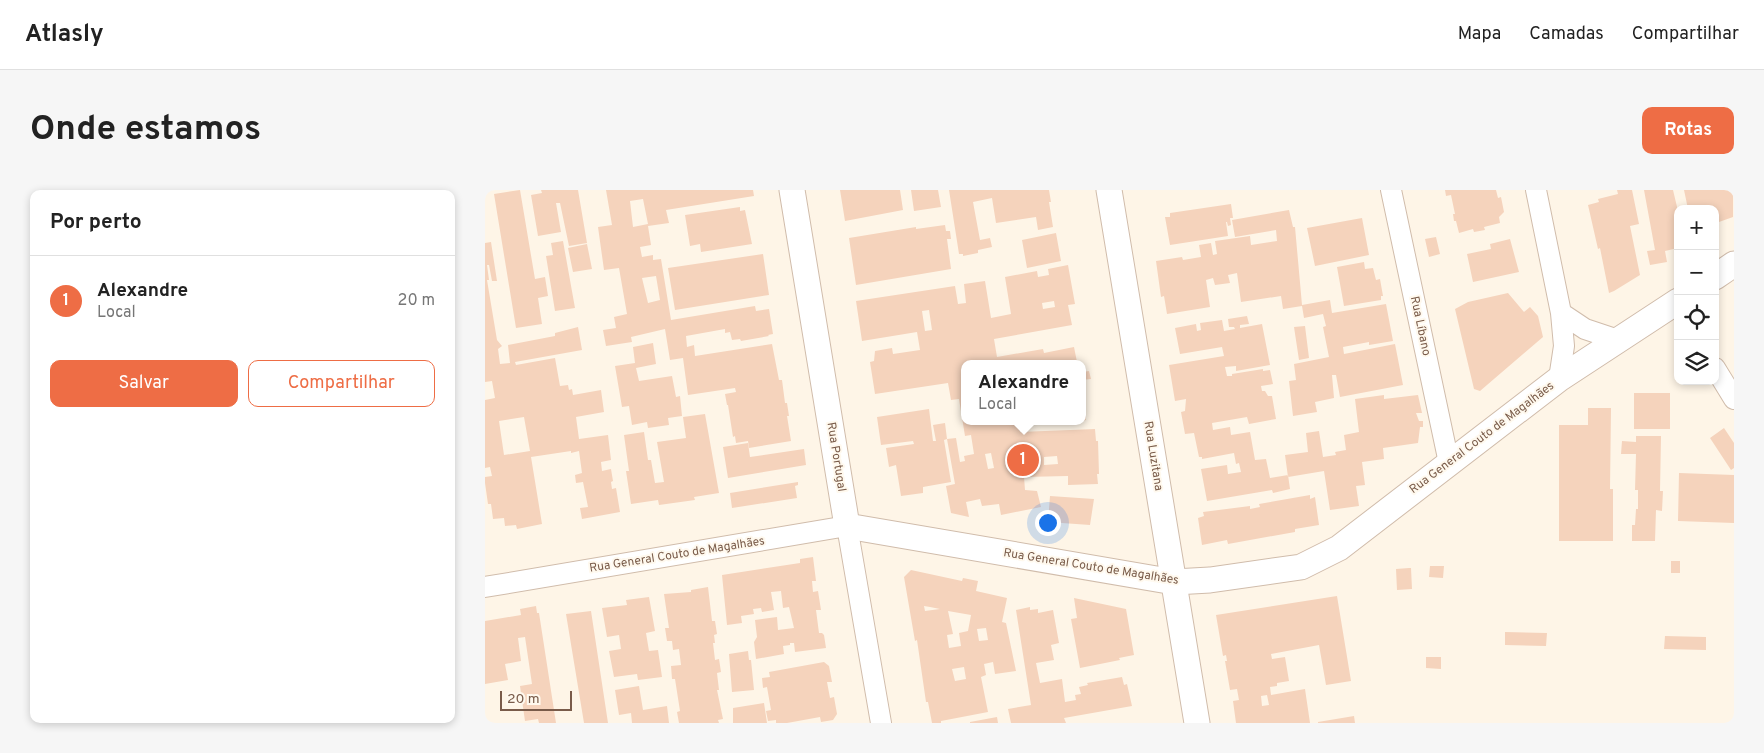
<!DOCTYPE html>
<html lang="pt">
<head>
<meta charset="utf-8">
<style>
  :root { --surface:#fff; --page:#f6f6f6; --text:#222; --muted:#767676; --line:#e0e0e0; --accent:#ee6d45 }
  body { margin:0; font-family:Overpass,sans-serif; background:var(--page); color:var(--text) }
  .controls { position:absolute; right:15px; top:15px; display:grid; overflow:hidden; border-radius:10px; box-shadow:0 2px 8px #0003 }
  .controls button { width:45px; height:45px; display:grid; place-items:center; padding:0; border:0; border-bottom:1px solid var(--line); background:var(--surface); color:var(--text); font:25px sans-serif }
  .scale { position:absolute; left:15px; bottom:12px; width:72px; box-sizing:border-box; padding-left:5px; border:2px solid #795b49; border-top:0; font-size:14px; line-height:18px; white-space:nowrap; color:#795b49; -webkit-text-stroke:4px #fff9ee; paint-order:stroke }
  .you { position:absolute; left:562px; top:332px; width:18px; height:18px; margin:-12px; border:4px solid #fff; border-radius:50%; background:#1a73e8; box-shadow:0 0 0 8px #1a73e833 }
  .badge { display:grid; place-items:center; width:32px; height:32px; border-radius:50%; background:var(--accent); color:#fff; font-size:16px; font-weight:700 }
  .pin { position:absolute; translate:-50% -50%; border:2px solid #fff; box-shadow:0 1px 5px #0006 }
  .popup { position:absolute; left:476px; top:170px; width:125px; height:65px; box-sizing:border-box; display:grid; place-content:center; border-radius:10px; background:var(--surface); filter:drop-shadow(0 1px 4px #0005); font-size:16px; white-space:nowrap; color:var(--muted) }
  .popup b { font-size:19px; color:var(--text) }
  .popup::after { content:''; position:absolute; left:50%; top:100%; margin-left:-10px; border:10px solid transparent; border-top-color:var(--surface) }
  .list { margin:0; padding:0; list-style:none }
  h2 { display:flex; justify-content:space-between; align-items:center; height:65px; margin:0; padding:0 20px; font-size:21px }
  h2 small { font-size:16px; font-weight:400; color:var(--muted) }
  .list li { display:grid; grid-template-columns:32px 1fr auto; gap:15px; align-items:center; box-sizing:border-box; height:90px; padding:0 20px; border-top:1px solid var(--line) }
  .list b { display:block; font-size:19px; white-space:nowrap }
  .list p { margin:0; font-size:16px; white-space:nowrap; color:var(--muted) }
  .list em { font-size:16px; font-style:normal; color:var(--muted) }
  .actions { display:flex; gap:10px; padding:15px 20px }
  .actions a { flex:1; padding:11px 0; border:1px solid var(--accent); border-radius:10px; text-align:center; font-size:18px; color:var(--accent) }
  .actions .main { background:var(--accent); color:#fff }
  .icon { flex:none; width:28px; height:28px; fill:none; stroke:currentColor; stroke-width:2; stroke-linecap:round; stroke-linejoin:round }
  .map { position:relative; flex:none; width:1249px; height:533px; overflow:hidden; border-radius:10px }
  header { display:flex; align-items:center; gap:30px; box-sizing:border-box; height:70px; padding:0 25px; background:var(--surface); border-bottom:1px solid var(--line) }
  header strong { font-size:24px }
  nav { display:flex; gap:28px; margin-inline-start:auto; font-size:18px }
  .intro { display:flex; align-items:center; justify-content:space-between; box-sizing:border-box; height:120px; padding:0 30px }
  h1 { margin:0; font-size:35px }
  .button { padding:12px 22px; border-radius:10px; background:var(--accent); color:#fff; font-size:18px; font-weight:700 }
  main { display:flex; gap:30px; padding:0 30px }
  aside { flex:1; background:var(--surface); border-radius:10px; box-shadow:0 2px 8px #0003 }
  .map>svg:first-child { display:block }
  .building { fill:#f5d3bc; fill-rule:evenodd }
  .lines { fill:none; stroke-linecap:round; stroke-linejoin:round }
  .minor-casing { stroke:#d0bcab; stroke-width:22 }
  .tertiary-casing { stroke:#d0bcab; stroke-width:27 }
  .minor { stroke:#fff; stroke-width:20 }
  .tertiary { stroke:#fff; stroke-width:25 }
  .labels { text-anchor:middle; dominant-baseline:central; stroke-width:4; stroke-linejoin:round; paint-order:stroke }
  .street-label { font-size:12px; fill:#795b49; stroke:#fff9ee }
</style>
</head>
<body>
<header>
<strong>Atlasly</strong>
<nav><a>Mapa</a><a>Camadas</a><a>Compartilhar</a></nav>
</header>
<div class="intro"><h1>Onde estamos</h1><a class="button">Rotas</a></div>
<main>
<aside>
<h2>Por perto<small></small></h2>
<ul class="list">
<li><span class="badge">1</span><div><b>Alexandre</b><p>Local</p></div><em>20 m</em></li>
</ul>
<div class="actions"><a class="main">Salvar</a><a>Compartilhar</a></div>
</aside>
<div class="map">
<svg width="1249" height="533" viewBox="0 0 1249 533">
  <rect width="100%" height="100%" fill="#fef5e7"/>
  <path class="building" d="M 35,0 L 50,89 L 60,87 L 63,106 L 53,108 L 57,134 L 31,138 L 9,4 Z
    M 56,0 L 93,0 L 102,53 L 84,56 L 75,13 L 71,13 L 76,42 L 53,46 L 46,5 L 57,3 Z
    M 121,0 L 268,0 L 269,6 L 181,20 L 184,33 L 163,36 L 166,55 L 155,57 L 157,67 L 168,65 L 168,70 L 176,69 L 186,130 L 270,116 L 271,121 L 284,119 L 288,144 L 283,145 L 284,146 L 256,151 L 255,149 L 247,150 L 245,142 L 240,143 L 240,139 L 201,146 L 202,157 L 209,155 L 210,166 L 287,154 L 294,190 L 297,190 L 300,213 L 302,213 L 304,226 L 302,226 L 306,251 L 264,258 L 263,251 L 251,253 L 250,246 L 248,247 L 243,215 L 242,215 L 240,204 L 251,202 L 250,198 L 203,205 L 198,168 L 185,170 L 180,139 L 146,147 L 147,152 L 121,156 L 118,140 L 131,138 L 129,127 L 142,124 L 134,78 L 119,80 L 113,37 L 127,35 ZM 158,9 L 163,34 L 148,37 L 145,11 ZM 171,86 L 175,110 L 163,113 L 157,88 Z
    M 355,0 L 415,0 L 418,20 L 360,31 Z
    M 426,0 L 453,0 L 456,17 L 429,21 Z
    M 464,0 L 564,0 L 566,12 L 564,12 L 568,37 L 553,40 L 551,27 L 511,33 L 507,8 L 488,12 L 495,50 L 505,48 L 507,57 L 493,60 L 493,63 L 478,66 L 478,64 L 474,64 Z
    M 960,0 L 1011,0 L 1013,8 L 1016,7 L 1019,22 L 1014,27 L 1015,33 L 999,37 L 1000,40 L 989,42 L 988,39 L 974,43 L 971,31 L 969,31 L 968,24 L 970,24 L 966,5 L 961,6 Z
    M 1132,0 L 1147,0 L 1154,34 L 1145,36 L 1155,85 L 1129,101 L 1124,103 L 1115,58 L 1113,59 L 1103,15 L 1114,12 L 1113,9 L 1133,4 Z
    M 1159,0 L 1188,0 L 1193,21 L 1193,58 L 1180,61 L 1182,72 L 1165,75 L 1162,61 L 1170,60 Z
    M 1199,0 L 1248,0 L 1248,27 L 1234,32 L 1234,35 L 1230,36 L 1230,19 L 1203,19 Z
    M 746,14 L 748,28 L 745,28 L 746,35 L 743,36 L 742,32 L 741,32 L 743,46 L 685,55 L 680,27 L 685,27 L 685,23 Z
    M 255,17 L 255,21 L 260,20 L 267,54 L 216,62 L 215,54 L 205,56 L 200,25 Z
    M 804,20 L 808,37 L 810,37 L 817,115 L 845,110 L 847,123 L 901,114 L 908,151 L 884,155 L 884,152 L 858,157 L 859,164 L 910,154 L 918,195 L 855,207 L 851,185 L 847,185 L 849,208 L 830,212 L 832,222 L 808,226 L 804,191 L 811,190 L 809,174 L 844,167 L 838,137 L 841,136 L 838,124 L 819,128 L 817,116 L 798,119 L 796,106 L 756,112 L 752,83 L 743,85 L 745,93 L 730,95 L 728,88 L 721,90 L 725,117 L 682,124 L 679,106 L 676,107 L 671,71 L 697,67 L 698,70 L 716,67 L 714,55 L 726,53 L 728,65 L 732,64 L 730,51 L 765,46 L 766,55 L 792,51 L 791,40 L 750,47 L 747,30 Z
    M 877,28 L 884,65 L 830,76 L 822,38 Z
    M 460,35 L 461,41 L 465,41 L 466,49 L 462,49 L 466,79 L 371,95 L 364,48 L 431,37 L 431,39 Z
    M 571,43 L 576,71 L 542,78 L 537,50 Z
    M 951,47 L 955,64 L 944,67 L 940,49 Z
    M 1025,49 L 1034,82 L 988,92 L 982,64 L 1006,59 L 1005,54 Z
    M 78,51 L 90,118 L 70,121 L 61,66 L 68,65 L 66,53 Z
    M 6,52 L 12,91 L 7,91 L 4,75 L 2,75 L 4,90 L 2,90 L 12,150 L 17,156 L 13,159 L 15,174 L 25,173 L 23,155 L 70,146 L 70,143 L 93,137 L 97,160 L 30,172 L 31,175 L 70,168 L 75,196 L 83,195 L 84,200 L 87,199 L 88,205 L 116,200 L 119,222 L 91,227 L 94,249 L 123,245 L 126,270 L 116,272 L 117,281 L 126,279 L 128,291 L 126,292 L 127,299 L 131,298 L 135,322 L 97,329 L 95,318 L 103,317 L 98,292 L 91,293 L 90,285 L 97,283 L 94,261 L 86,263 L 86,261 L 46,267 L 57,334 L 32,339 L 31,335 L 20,336 L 19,328 L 8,329 L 6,314 L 3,314 L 0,293 L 0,287 L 7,286 L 5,277 L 0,278 L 0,210 L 10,208 L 7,191 L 0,192 L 0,53 ZM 39,227 L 45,261 L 19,265 L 14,231 Z
    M 102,54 L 107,79 L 88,82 L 83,58 Z
    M 278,64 L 284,105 L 190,120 L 183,78 Z
    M 879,72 L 880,79 L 888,78 L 891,90 L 895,89 L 898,106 L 896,106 L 896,110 L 859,116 L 852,77 Z
    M 583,75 L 590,114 L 583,115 L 587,135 L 509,149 L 512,167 L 558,159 L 559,163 L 589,157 L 592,172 L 479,174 L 479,231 L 527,231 L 527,233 L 535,233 L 535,242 L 610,239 L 611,251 L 613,251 L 614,284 L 612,284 L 613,294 L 583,295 L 583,286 L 539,287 L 540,300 L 552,301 L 556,317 L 516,325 L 514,314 L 497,316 L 495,309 L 481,312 L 484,327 L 466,323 L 461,296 L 470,294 L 462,249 L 459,250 L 466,292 L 438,297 L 438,303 L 416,306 L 411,275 L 404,277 L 401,258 L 429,254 L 428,251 L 396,255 L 392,227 L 444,219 L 448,251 L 451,251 L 448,235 L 460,233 L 462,249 L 471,248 L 475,272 L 480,271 L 479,266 L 489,264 L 486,245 L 480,246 L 474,209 L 466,210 L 463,193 L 390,204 L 385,172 L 389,171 L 390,161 L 407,158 L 408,164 L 435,160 L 432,142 L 377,151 L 371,111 L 470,96 L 473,114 L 481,113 L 479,94 L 500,91 L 506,128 L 526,124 L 520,87 L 552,81 L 553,87 L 564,85 L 563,79 ZM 569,111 L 570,117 L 558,119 L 557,113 ZM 444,120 L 447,140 L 440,141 L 437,121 ZM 506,263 L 509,278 L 503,279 L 500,264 ZM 572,266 L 573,274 L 559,275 L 559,267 Z
    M 1023,103 L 1039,122 L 1045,117 L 1053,126 L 1058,147 L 995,201 L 989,199 L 970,119 L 983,112 Z
    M 762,126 L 764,134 L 755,135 L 755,138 L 777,134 L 785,175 L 751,181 L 751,176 L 740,177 L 742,186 L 747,186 L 747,184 L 778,179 L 778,181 L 785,180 L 788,194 L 776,196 L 777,201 L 780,201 L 783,206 L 787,206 L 791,229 L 764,234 L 762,227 L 727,233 L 728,240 L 745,237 L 746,245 L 765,242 L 770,270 L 781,269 L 785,288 L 803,285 L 805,299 L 788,303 L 787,300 L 722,311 L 716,279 L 742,275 L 743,284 L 756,282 L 754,273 L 751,274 L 749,263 L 717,269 L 717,267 L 714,267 L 709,243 L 700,244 L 696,222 L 700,221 L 701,209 L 690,211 L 684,175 L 739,166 L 737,157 L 695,164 L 690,138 L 711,134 L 712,141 L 716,140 L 715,133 L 737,130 L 739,141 L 750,139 L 749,137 L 744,137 L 743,129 Z
    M 820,136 L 824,168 L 814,170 L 809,137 Z
    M 168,153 L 171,174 L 151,178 L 154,191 L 187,186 L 191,207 L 195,206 L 197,226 L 183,228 L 184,235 L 163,238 L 162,232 L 147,235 L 144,216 L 137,217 L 130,176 L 150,173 L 148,157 Z
    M 604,181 L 606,189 L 597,190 L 597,182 Z
    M 597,203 L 598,203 L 601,230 L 597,231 Z
    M 1149,203 L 1185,203 L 1185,239 L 1149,239 Z
    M 899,205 L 899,209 L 933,205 L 937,223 L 931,223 L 934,231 L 938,231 L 938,237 L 935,237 L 933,253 L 898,258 L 899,269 L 877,272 L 880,295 L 871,296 L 874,316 L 845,320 L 839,281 L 803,287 L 800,265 L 823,262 L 821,243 L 834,241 L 838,267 L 851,265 L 850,262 L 861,260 L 859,245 L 874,242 L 870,209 Z
    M 1103,218 L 1126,218 L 1125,299 L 1128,299 L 1128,351 L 1074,351 L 1074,235 L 1103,235 Z
    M 220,224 L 234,303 L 209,307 L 210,310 L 174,315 L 173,310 L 146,314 L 141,281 L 144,281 L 139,245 L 159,242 L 163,270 L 166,270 L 170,293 L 179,292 L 172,252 L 201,248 L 198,227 Z
    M 1239,238 L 1249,253 L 1249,278 L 1246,280 L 1225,248 Z
    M 1151,246 L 1176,246 L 1175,301 L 1178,301 L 1177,321 L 1171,320 L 1170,351 L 1147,351 L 1147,335 L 1150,335 L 1151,319 L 1153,319 L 1153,300 L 1150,300 L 1151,264 L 1136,264 L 1137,251 L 1151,252 Z
    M 263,253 L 265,267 L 319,259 L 321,275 L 243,288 L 238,257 Z
    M 1194,283 L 1249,285 L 1249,333 L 1193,331 Z
    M 313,292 L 313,295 L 310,296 L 312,308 L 247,318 L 245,303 Z
    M 825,305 L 825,309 L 830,307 L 834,335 L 810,339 L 810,342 L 743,354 L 742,350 L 717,355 L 713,328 L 719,326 L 718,322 L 765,316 L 765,319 L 775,317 L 774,314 Z
    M 565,306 L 609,309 L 605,335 L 563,332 Z
    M 328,367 L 331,391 L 327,391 L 328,402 L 333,401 L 336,420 L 331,420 L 334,443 L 337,443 L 339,445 L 341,458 L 310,462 L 309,453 L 305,453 L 305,455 L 298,456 L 299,464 L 271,469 L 269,452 L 272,447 L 270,430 L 292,427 L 293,440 L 309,438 L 304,417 L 298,418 L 296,401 L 286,402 L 289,420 L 277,422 L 276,418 L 268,419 L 269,424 L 256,426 L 257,433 L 242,435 L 237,385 L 315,373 L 315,369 Z
    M 1186,371 L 1195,371 L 1195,383 L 1186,383 Z
    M 945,376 L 959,376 L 958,388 L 944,387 Z
    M 924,378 L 926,378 L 927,399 L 912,400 L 911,379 Z
    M 426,380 L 477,391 L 478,388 L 493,391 L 491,401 L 522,408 L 517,432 L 521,433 L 531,481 L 510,484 L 508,472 L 499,474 L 501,485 L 496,487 L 503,522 L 456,531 L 456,533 L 447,533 L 443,512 L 441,512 L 432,450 L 430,451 L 419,387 ZM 439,416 L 445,417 L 455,419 L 440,421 ZM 463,421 L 486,425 L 483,441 L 474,443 L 476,456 L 464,458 L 462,445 L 468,444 ZM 501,438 L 503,450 L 494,451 L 492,439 ZM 479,477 L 481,489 L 470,491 L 467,479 Z
    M 223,397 L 227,431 L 230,431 L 232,444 L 229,445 L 230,453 L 228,453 L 230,470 L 234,469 L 236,482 L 232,483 L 234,500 L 232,500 L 238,529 L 233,530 L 234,533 L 194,533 L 192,522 L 195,521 L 190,489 L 187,489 L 186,476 L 196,475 L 194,459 L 188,460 L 187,451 L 182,451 L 180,438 L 184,438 L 179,404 L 206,402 L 206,400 Z
    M 852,406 L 866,491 L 841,495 L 834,455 L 786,464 L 787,469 L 800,467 L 804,491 L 792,493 L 792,496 L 785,497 L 786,505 L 820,499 L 825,533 L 751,533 L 748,511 L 754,510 L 752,499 L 745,500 L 740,471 L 742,471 L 741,465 L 738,466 L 731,425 ZM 782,505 L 784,515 L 777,516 L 776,506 Z
    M 164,407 L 170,441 L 161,443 L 164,461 L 173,460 L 177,487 L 153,490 L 152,484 L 129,487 L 124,461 L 136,459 L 134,445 L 122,447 L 117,418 L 142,415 L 141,410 Z
    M 589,408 L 641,419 L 649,465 L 634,468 L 635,470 L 595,478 L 586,429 L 592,428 Z
    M 51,416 L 52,423 L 54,423 L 71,533 L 54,533 L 53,529 L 40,531 L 35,496 L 47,494 L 40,447 L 33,448 L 36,471 L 20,474 L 23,490 L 0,494 L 0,431 L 36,425 L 35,419 Z
    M 545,417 L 545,420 L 553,419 L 553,423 L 568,420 L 574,453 L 566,455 L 569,470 L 551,473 L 555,493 L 577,489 L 580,512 L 591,510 L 590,505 L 596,504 L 594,497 L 603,495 L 602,493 L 637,487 L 639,495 L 642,494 L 647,516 L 579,528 L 581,533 L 526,533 L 523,519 L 546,515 L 531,420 Z
    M 106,421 L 123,533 L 99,533 L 81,424 Z
    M 1020,442 L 1062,443 L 1061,456 L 1020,455 Z
    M 1180,446 L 1221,447 L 1221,460 L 1179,459 Z
    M 263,461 L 264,470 L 266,470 L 269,500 L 247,502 L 244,464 Z
    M 941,467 L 956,467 L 956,479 L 941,478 Z
    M 339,472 L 344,476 L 347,492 L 342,492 L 345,508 L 349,507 L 352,524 L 348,530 L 336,532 L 335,527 L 302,533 L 291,533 L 291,530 L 283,531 L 281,521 L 286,520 L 282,497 L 278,498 L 277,488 L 285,487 L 284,482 Z
    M 154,496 L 158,520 L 182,516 L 184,533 L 147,533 L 146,523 L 134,525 L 130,500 Z
    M 279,513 L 282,533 L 248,533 L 248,518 Z
    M 869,526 L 870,533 L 833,533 L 833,532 Z
    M 512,527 L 513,533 L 485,533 L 485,532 Z"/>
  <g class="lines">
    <g class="minor-casing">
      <path id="minor" d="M 906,0 L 964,273
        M 1051,0 L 1076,123 L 1079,156 L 1074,189
        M 1076,123 L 1100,139 L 1133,150
        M 1230,178 L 1249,209
        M 0,397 L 362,336 L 396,533"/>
    </g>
    <g class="tertiary-casing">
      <path id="tertiary" d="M 307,0 L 362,336 L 689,392 L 725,390 L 816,377 L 854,358 L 1074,189 L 1193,111
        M 624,0 L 712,533
        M 1230,87 L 1249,74"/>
    </g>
    <use href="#minor" class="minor"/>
    <use href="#tertiary" class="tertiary"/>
  </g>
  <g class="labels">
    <g class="street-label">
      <text transform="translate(935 136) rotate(78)">Rua Líbano</text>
      <text transform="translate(997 248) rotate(-37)">Rua General Couto de Magalhães</text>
      <text transform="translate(668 266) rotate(81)">Rua Luzitana</text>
      <text transform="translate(351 267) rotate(81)">Rua Portugal</text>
      <text transform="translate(192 365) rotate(-9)">Rua General Couto de Magalhães</text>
      <text transform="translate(606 377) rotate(9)">Rua General Couto de Magalhães</text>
    </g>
  </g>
</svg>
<div class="controls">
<button>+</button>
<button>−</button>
<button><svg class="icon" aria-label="locate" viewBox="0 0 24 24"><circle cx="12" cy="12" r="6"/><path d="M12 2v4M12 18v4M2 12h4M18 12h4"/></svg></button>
<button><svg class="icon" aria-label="layers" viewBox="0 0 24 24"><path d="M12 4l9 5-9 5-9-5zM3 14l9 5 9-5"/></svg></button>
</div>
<div class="scale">20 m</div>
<div class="you"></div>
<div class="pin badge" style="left:538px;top:270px">1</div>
<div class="popup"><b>Alexandre</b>Local</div>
</div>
</main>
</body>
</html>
